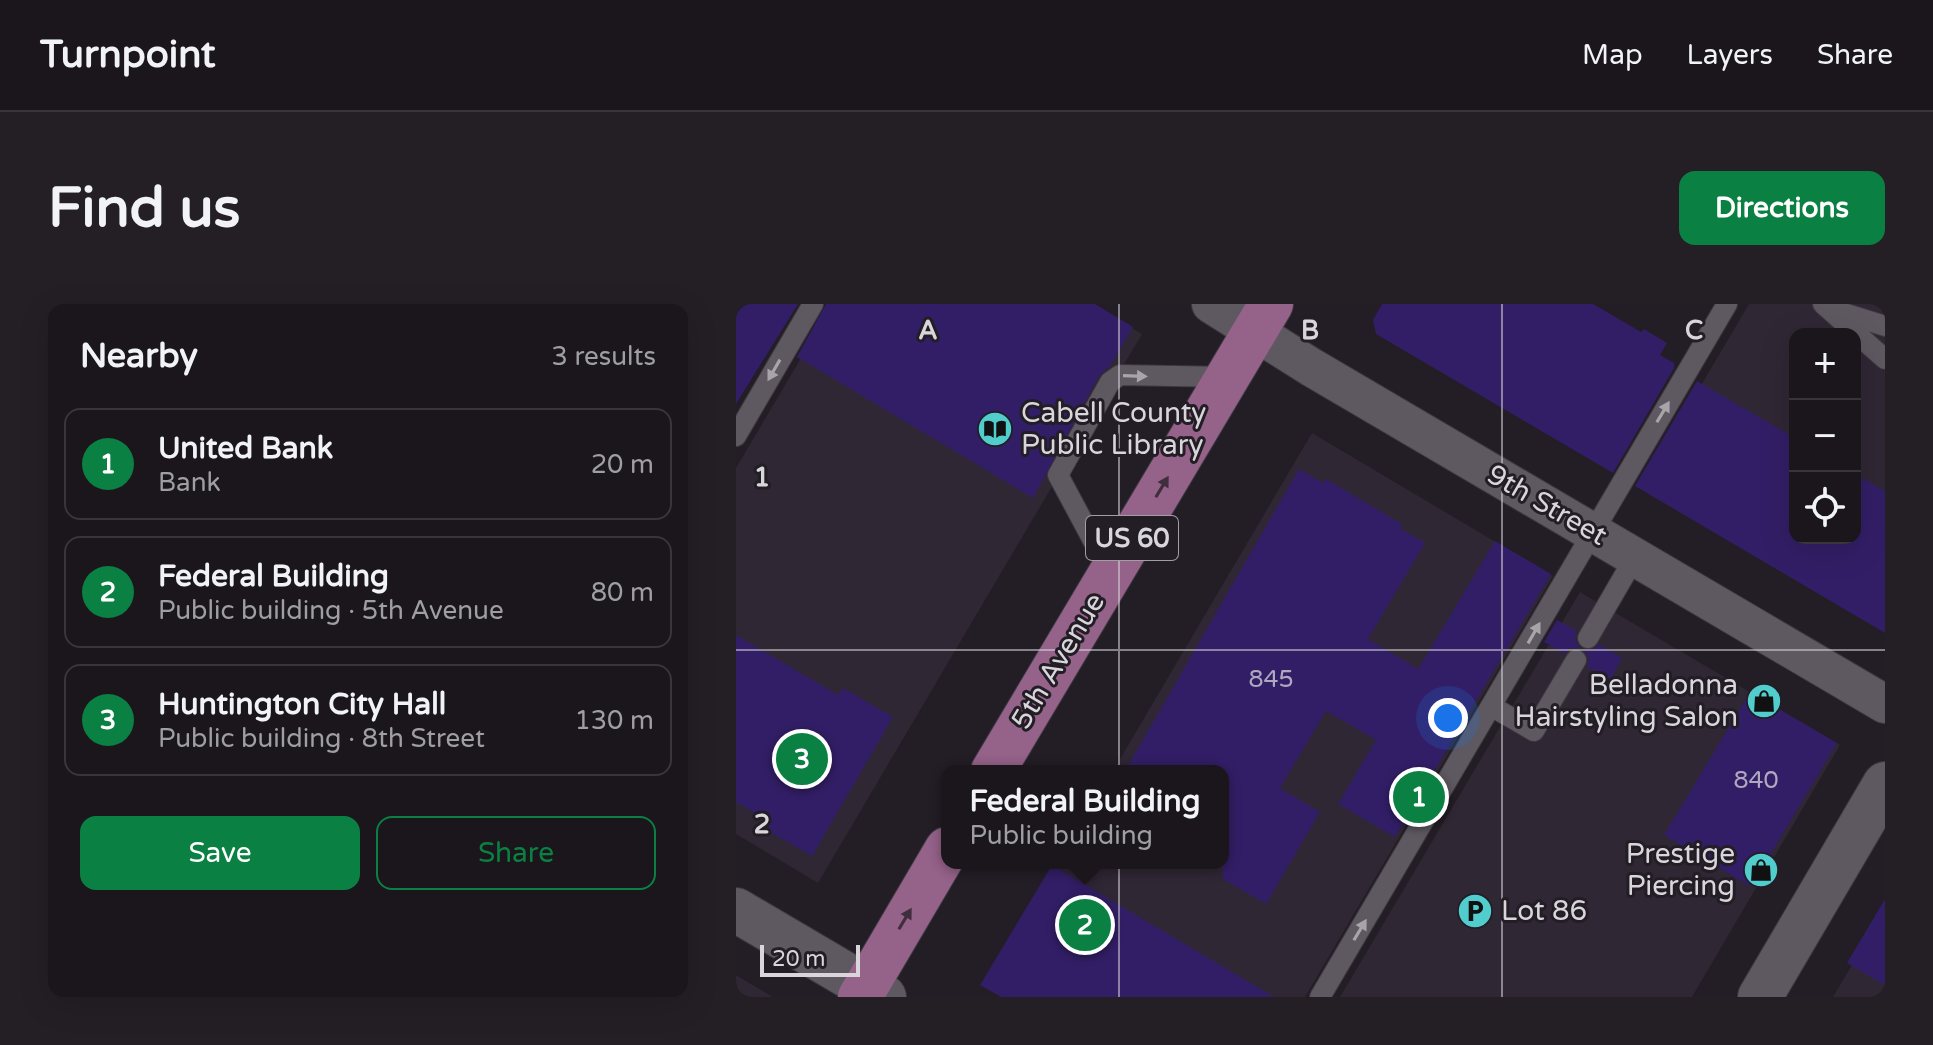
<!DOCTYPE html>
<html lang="en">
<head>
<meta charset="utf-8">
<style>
  :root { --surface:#1a161c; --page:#231f25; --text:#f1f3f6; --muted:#9f9fa3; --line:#38353b; --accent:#0b8043 }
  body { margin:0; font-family:"Varela Round",sans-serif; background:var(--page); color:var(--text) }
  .controls { position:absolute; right:24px; top:24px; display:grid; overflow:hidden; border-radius:16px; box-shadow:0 8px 32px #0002 }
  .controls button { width:72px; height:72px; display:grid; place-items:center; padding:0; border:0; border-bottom:2px solid var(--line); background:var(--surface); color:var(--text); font:40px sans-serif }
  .scale { position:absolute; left:24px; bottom:20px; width:100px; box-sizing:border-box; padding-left:8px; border:4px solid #d9d6db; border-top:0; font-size:22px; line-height:28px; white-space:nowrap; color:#d9d6db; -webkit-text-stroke:6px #231d26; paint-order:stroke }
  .you { position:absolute; left:712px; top:414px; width:28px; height:28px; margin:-20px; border:6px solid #fff; border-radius:50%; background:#1a73e8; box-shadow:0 0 0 12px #1a73e833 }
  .badge { display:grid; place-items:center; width:52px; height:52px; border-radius:50%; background:var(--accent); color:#fff; font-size:26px; font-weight:700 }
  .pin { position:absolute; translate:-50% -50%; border:4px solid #fff; box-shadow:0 2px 8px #0006 }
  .popup { position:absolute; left:205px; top:461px; width:288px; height:104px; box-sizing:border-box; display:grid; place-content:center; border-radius:16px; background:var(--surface); filter:drop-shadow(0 2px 6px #0005); font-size:26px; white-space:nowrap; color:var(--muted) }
  .popup b { font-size:30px; color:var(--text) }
  .popup::after { content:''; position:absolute; left:50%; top:100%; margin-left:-16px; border:16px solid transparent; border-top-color:var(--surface) }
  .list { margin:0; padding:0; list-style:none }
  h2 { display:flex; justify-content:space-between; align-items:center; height:104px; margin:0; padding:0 32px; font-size:34px }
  h2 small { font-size:26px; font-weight:400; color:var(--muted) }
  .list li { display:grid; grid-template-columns:52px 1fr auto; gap:24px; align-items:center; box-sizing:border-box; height:112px; margin:0 16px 16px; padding:0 16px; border:2px solid var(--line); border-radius:16px }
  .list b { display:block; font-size:30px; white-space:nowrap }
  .list p { margin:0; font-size:26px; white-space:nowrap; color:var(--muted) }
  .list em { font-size:26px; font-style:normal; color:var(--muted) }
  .actions { display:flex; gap:16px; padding:24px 32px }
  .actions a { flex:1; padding:18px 0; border:2px solid var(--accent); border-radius:16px; text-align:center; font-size:28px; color:var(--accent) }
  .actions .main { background:var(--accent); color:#fff }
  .icon { flex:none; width:44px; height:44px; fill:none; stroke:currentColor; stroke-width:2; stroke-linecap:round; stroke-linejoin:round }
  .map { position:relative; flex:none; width:1149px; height:693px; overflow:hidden; border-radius:16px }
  header { display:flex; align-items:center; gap:48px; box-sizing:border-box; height:112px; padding:0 40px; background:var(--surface); border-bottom:2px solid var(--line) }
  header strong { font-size:38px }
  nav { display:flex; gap:44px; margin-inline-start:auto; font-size:28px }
  .intro { display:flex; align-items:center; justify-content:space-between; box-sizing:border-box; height:192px; padding:0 48px }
  h1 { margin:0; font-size:56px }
  .button { padding:20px 36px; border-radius:16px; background:var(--accent); color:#fff; font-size:28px; font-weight:700 }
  main { display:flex; gap:48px; padding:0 48px }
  aside { flex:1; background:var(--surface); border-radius:16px; box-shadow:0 8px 32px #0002 }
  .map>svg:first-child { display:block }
  .built { fill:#2f2734; fill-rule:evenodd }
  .building { fill:#321e66 }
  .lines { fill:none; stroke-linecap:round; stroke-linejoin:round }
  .service-casing { stroke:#3d3940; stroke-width:22 }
  .minor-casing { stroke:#3d3940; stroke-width:40 }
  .tertiary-casing { stroke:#3d3940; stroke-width:46 }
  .secondary-casing { stroke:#3d3940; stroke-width:46 }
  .primary-casing { stroke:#3d3940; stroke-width:46 }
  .service { stroke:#5e5861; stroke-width:20 }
  .minor { stroke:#5e5861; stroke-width:38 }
  .tertiary { stroke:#5e5861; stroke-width:44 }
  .secondary { stroke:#5e5861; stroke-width:44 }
  .primary { stroke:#956289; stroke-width:44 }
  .oneway { fill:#a8a4aa }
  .oneway2 { fill:#402e3f }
  .grid { fill:none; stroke:#d9d6db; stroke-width:2; stroke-opacity:0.55 }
  .labels { text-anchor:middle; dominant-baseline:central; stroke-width:6; stroke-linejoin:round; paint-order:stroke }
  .number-label { font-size:24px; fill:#afa8be }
  .shield { fill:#231d26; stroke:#a29ea5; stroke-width:2 }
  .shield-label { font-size:26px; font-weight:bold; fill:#d9d6db }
  .poi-label { font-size:28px; fill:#d9d6db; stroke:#231d26; text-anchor:start }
  .street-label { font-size:28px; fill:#d9d6db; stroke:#231d26 }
  .grid-label { font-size:26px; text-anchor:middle; font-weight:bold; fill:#d9d6db; stroke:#231d26; stroke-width:6; stroke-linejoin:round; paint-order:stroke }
</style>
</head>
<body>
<header>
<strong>Turnpoint</strong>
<nav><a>Map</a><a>Layers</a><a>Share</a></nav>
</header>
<div class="intro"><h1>Find us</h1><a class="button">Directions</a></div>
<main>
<aside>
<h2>Nearby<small>3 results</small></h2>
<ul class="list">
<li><span class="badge">1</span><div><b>United Bank</b><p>Bank</p></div><em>20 m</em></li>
<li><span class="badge">2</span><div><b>Federal Building</b><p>Public building · 5th Avenue</p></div><em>80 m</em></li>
<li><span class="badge">3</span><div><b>Huntington City Hall</b><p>Public building · 8th Street</p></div><em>130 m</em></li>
</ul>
<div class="actions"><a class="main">Save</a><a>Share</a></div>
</aside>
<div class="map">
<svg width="1149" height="693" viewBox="0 0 1149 693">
  <rect width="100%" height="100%" fill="#231d26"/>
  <path class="built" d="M 97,0 L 355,0 L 406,30 L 82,579 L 0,530 L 0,164 Z
    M 1013,0 L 1149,0 L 1149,327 L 905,183 ZM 1059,30 L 1119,30 L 1119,234 L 1059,234 Z
    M 576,129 L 817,272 L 569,693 L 277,693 L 252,678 L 322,559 L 487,559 L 487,467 L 377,467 Z
    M 844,288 L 1104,441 L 956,693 L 604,693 Z
    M 1149,605 L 1149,693 L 1097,693 Z
    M 0,671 L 37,693 L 0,693 Z"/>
  <path class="building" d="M 0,0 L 62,0 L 0,100 Z
    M 90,0 L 359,0 L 397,23 L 374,62 L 363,72 L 297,194 L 61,53 Z
    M 646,0 L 857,0 L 905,28 L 908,25 L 931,39 L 924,51 L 938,59 L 938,64 L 877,169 L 640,30 L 637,16 Z
    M 961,77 L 1059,134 L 1059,234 L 1119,234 L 1119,170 L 1149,187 L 1149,329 L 899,182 Z
    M 563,165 L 587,179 L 590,175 L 666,220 L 664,224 L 689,239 L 632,335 L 682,365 L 759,237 L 815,270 L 659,533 L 602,500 L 640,436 L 590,407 L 544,484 L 584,508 L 530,600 L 487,575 L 487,467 L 389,467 Z
    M 821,316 L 841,327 L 839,335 L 844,344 L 834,344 L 829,350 L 808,338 Z
    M 0,331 L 102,391 L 107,384 L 157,413 L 76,552 L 25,523 L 29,515 L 0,498 Z
    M 863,340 L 886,354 L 874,376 L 851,363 L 853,355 L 848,346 L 858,346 Z
    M 1014,388 L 1101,439 L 1015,583 L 928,531 Z
    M 316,561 L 538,693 L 265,693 L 244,681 Z
    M 1149,595 L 1149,681 L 1111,659 Z"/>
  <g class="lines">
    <g class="service-casing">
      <path id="service" d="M 1087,0 L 1149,55
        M 1101,7 L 1149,22
        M 0,132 L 77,0
        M 375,270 L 322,171 L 374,78 L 384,71 L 491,73
        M 852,334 L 899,253
        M 755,402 L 798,427 L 840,356
        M 584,693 L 991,0"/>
    </g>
    <g class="minor-casing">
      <path id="minor" d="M 475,0 L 575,63 L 1149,400"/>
    </g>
    <g class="tertiary-casing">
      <path id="tertiary" d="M 1024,693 L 1149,480"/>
    </g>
    <g class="secondary-casing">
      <path id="secondary" d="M 0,606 L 148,693"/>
    </g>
    <g class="primary-casing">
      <path id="primary" d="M 257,467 L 535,0
        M 124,693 L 211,545"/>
    </g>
    <use href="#service" class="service"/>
    <use href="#minor" class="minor"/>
    <use href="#tertiary" class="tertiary"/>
    <use href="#secondary" class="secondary"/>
    <use href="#primary" class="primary"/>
  </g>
  <defs><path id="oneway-solid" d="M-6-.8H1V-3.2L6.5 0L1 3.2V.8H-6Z" transform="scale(2)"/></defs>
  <g class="oneway">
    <use href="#oneway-solid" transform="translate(38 66) rotate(120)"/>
    <use href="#oneway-solid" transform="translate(399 72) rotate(2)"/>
    <use href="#oneway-solid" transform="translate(927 108) rotate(-59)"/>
    <use href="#oneway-solid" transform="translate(798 329) rotate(-60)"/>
    <use href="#oneway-solid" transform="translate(624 626) rotate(-59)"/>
  </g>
  <g class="oneway2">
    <use href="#oneway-solid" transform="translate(426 183) rotate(-59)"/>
    <use href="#oneway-solid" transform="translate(169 615) rotate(-59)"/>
  </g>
  <path class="grid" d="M 383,0 L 383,693M 766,0 L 766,693M 0,346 L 1149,346"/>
  <defs>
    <g id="library-disc" transform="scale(1.8)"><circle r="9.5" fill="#52cdcd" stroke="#231d26"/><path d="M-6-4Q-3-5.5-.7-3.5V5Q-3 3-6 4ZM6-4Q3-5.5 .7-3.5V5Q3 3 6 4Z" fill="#111"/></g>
    <g id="shop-disc" transform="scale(1.8)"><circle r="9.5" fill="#52cdcd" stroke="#231d26"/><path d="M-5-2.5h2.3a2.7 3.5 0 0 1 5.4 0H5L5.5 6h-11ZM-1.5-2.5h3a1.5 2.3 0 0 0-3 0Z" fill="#111"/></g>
    <g id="parking-disc" transform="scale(1.8)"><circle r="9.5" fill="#52cdcd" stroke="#231d26"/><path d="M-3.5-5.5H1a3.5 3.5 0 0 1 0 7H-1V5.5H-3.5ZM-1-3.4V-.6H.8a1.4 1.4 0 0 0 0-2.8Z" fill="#111"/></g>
  </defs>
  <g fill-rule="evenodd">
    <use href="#library-disc" x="259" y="125"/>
    <use href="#shop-disc" x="1028" y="397"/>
    <use href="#shop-disc" x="1025" y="566"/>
    <use href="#parking-disc" x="739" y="607"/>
  </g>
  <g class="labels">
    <g class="number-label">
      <text x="535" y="375">845</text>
      <text x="1020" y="476">840</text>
    </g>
    <rect class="shield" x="350" y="212" width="92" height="44" rx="6"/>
    <g class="shield-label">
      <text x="396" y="234">US 60</text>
    </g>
    <g class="poi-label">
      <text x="285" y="109">Cabell County<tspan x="285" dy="32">Public Library</tspan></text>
      <text x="1002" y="381" text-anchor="end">Belladonna<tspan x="1002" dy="32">Hairstyling Salon</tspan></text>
      <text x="999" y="550" text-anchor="end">Prestige<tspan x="999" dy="32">Piercing</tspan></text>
      <text x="765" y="607">Lot 86</text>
    </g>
    <g class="street-label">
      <text transform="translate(811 201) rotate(30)">9th Street</text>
      <text transform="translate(322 357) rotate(-59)">5th Avenue</text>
    </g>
  </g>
  <g class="grid-label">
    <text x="192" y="35">A</text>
    <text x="574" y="35">B</text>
    <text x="958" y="35">C</text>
    <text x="26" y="182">1</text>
    <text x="26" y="529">2</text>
  </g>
</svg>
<div class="controls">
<button>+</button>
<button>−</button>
<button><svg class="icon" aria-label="locate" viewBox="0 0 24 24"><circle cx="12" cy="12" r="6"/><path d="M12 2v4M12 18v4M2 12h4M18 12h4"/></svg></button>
</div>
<div class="scale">20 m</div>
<div class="you"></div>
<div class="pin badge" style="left:683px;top:493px">1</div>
<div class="pin badge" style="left:349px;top:621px">2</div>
<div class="popup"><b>Federal Building</b>Public building</div>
<div class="pin badge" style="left:66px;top:455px">3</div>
</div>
</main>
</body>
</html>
